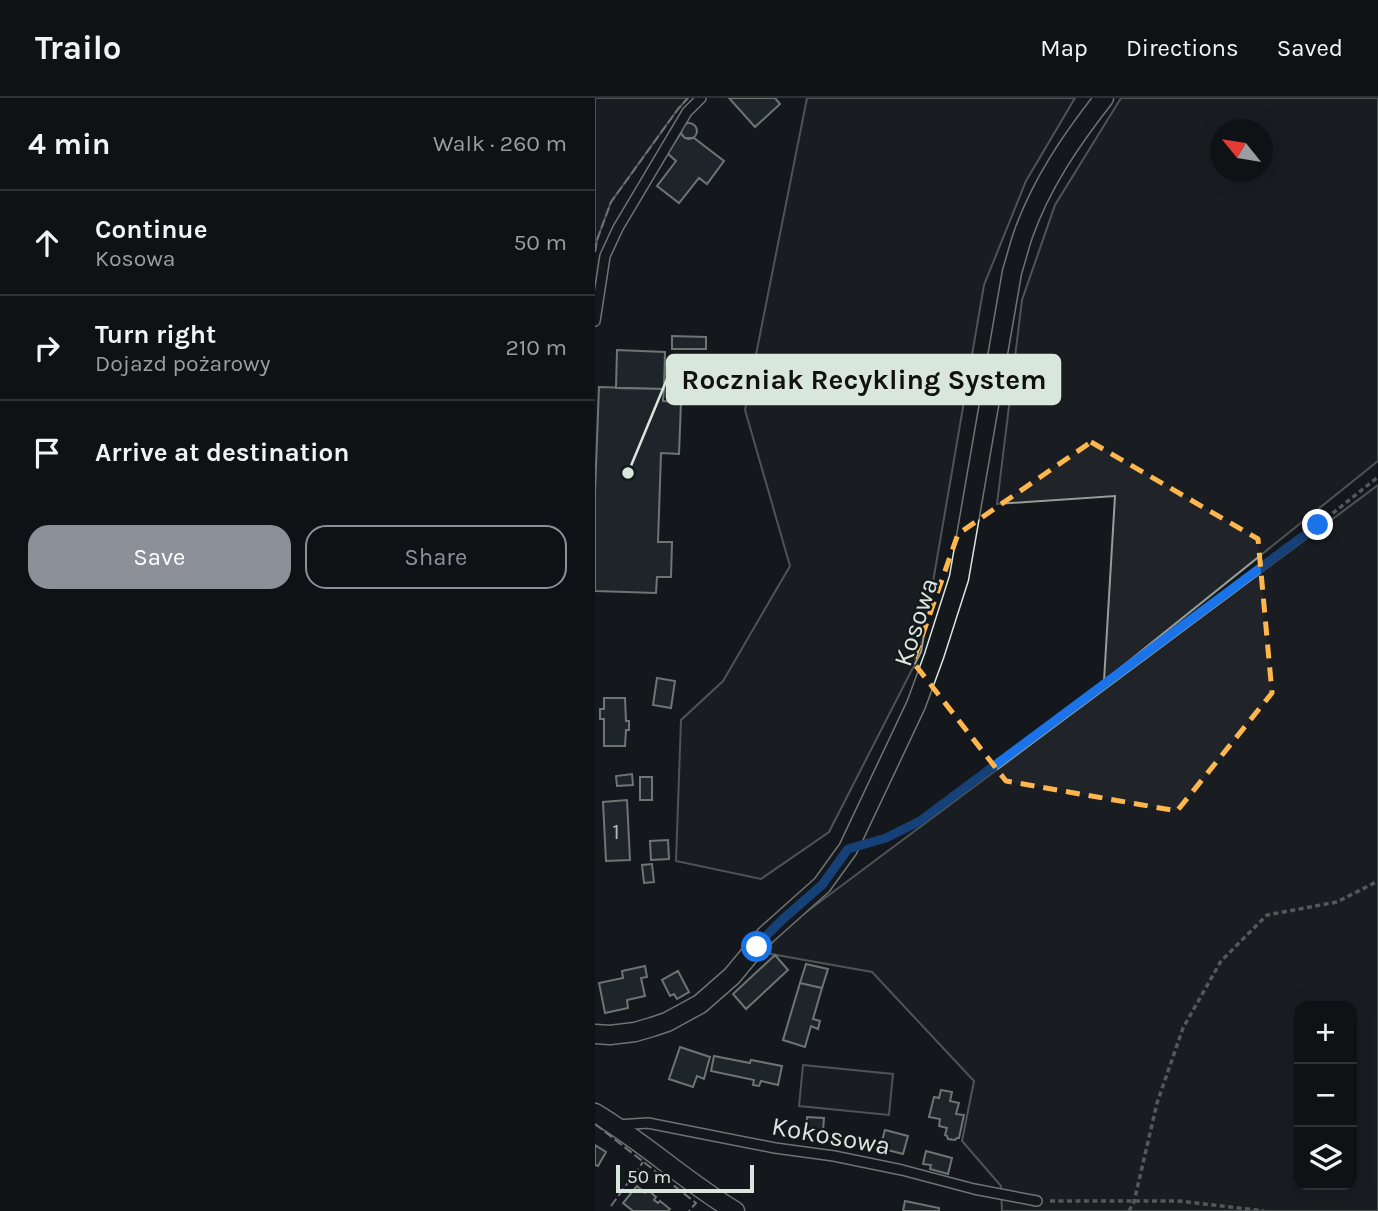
<!DOCTYPE html>
<html lang="en">
<head>
<meta charset="utf-8">
<style>
  :root { --surface:#0f1215; --page:#1d2022; --text:#f1f3f6; --muted:#9b9ea0; --line:#2f3234; --accent:#8c9099 }
  body { margin:0; font-family:Karla,sans-serif; background:var(--page); color:var(--text) }
  .controls { position:absolute; right:21px; bottom:21px; display:grid; overflow:hidden; border-radius:14px; box-shadow:0 4px 18px #0003 }
  .controls button { width:63px; height:63px; display:grid; place-items:center; padding:0; border:0; border-bottom:2px solid var(--line); background:var(--surface); color:var(--text); font:35px sans-serif }
  .compass { position:absolute; left:615px; top:21px; width:63px; height:63px; border-radius:50%; background:var(--surface); box-shadow:0 4px 18px #0003; rotate:300deg }
  .scale { position:absolute; left:21px; bottom:18px; width:138px; box-sizing:border-box; padding-left:7px; border:4px solid #d8e6dc; border-top:0; font-size:19px; line-height:24px; white-space:nowrap; color:#d8e6dc; -webkit-text-stroke:5px #14181c; paint-order:stroke }
  .stop { position:absolute; width:21px; height:21px; margin:-16px; border:5px solid #1a73e8; border-radius:50%; background:#fff }
  .stop.end { background:#1a73e8; border-color:#fff; box-shadow:0 2px 7px #0008 }
  .list { margin:0; padding:0; list-style:none }
  h2 { display:flex; justify-content:space-between; align-items:center; height:91px; margin:0; padding:0 28px; font-size:30px }
  h2 small { font-size:23px; font-weight:400; color:var(--muted) }
  .list li { display:grid; grid-template-columns:46px 1fr auto; gap:21px; align-items:center; box-sizing:border-box; height:105px; padding:0 28px; border-top:2px solid var(--line) }
  .list b { display:block; font-size:26px; white-space:nowrap }
  .list p { margin:0; font-size:23px; white-space:nowrap; color:var(--muted) }
  .list em { font-size:23px; font-style:normal; color:var(--muted) }
  .actions { display:flex; gap:14px; padding:21px 28px }
  .actions a { flex:1; padding:16px 0; border:2px solid var(--accent); border-radius:21px; text-align:center; font-size:24px; color:var(--accent) }
  .actions .main { background:var(--accent); color:#fff }
  .icon { flex:none; width:38px; height:38px; fill:none; stroke:currentColor; stroke-width:2; stroke-linecap:round; stroke-linejoin:round }
  .map { position:relative; flex:none; width:783px; height:1113px; overflow:hidden }
  header { display:flex; align-items:center; gap:42px; box-sizing:border-box; height:98px; padding:0 35px; background:var(--surface); border-bottom:2px solid var(--line) }
  header strong { font-size:33px }
  nav { display:flex; gap:38px; margin-inline-start:auto; font-size:24px }
  main { display:flex }
  aside { flex:1; background:var(--surface) }
  .map>svg:first-child { display:block }
  .green { fill:#202428; stroke:#939e99; stroke-width:2; fill-rule:evenodd }
  .building { fill:#2c363c; stroke:#d8e6dc; stroke-width:2 }
  .lines { fill:none; stroke-linecap:round; stroke-linejoin:round }
  .service-casing { stroke:#d8e6dc; stroke-width:12 }
  .minor-casing { stroke:#d8e6dc; stroke-width:21 }
  .path { stroke:#9da8a2; stroke-width:3.5; stroke-dasharray:5 3.5; stroke-linecap:butt }
  .service { stroke:#14181c; stroke-width:9 }
  .minor { stroke:#14181c; stroke-width:18 }
  .fence { stroke:#d8e6dc; stroke-width:2; stroke-dasharray:9 3.5; stroke-linecap:butt }
  .route { stroke:#1a73e8; stroke-width:9 }
  .marked { fill:none; stroke:#ffb74d; stroke-width:5; stroke-dasharray:14 9; stroke-linejoin:round }
  .labels { text-anchor:middle; dominant-baseline:central; stroke-width:5; stroke-linejoin:round; paint-order:stroke }
  .number-label { font-size:23px; fill:#adbab4 }
  .street-label { font-size:26px; fill:#d8e6dc; stroke:#14181c }
  .leader { fill:none; stroke:#d8e6dc; stroke-width:2.5 }
  .callout-dot { fill:#d8e6dc; stroke:#14181c; stroke-width:2.5 }
  .callout { fill:#d8e6dc; stroke:#d8e6dc; stroke-width:2.5 }
  .callout-label { font-size:28px; text-anchor:middle; font-weight:bold; fill:#111 }
</style>
</head>
<body>
<header>
<strong>Trailo</strong>
<nav><a>Map</a><a>Directions</a><a>Saved</a></nav>
</header>
<main>
<aside>
<h2>4 min<small>Walk · 260 m</small></h2>
<ul class="list">
<li><svg class="icon" aria-label="ahead" viewBox="0 0 24 24"><path d="M12 20V5M6 11l6-6 6 6"/></svg><div><b>Continue</b><p>Kosowa</p></div><em>50 m</em></li>
<li><svg class="icon" aria-label="right" viewBox="0 0 24 24"><path d="M7 20v-9h11M14 6l5 5-5 5"/></svg><div><b>Turn right</b><p>Dojazd pożarowy</p></div><em>210 m</em></li>
<li><svg class="icon" aria-label="arrive" viewBox="0 0 24 24"><path d="M6 21V4h12l-3 4 3 4H6"/></svg><div><b>Arrive at destination</b></div></li>
</ul>
<div class="actions"><a class="main">Save</a><a>Share</a></div>
</aside>
<div class="map">
<svg width="783" height="1113" viewBox="0 0 783 1113">
  <rect width="100%" height="100%" fill="#14181c"/>
  <path class="green" d="M 0,0 L 93,0 L 83,11 L 16,104 L 2,142 L 0,154 Z
    M 212,0 L 480,0 L 431,83 L 389,187 L 326,554 L 234,734 L 166,781 L 81,763 L 86,622 L 128,583 L 195,468 L 150,312 Z
    M 526,0 L 783,0 L 783,363 L 509,583 L 520,398 L 402,406 L 427,202 L 460,107 ZM 626,32 L 668,32 L 668,74 L 626,74 Z
    M 783,387 L 783,1113 L 407,1113 L 406,1088 L 367,1043 L 379,983 L 277,874 L 176,856 L 171,844 ZM 704,908 L 757,908 L 757,1087 L 704,1087 Z
    M 208,967 L 298,976 L 294,1017 L 204,1008 Z"/>
  <path class="building" d="M 134,0 L 180,0 L 185,6 L 160,29 Z
    M86 33a8 8 0 1 1 16 0a8 8 0 1 1-16 0Z
    M 86,35 L 90,40 L 99,40 L 129,63 L 112,86 L 104,80 L 84,105 L 62,88 L 81,63 L 72,55 Z
    M 77,238 L 111,239 L 111,251 L 77,251 Z
    M 22,252 L 70,254 L 69,291 L 21,290 Z
    M 4,289 L 69,291 L 68,303 L 86,304 L 84,356 L 66,355 L 63,444 L 77,444 L 76,479 L 62,479 L 61,495 L 0,493 L 0,394 Z
    M 62,580 L 80,583 L 76,610 L 58,607 Z
    M 9,600 L 30,600 L 31,623 L 34,623 L 34,632 L 31,632 L 30,648 L 9,648 L 9,621 L 5,621 L 5,611 L 9,611 Z
    M 37,676 L 38,687 L 22,688 L 21,678 Z
    M 45,679 L 57,679 L 57,702 L 45,702 Z
    M 32,702 L 35,762 L 11,763 L 8,704 Z
    M 73,742 L 74,761 L 56,762 L 55,743 Z
    M 57,766 L 59,784 L 49,785 L 47,767 Z
    M 180,857 L 193,872 L 151,911 L 138,896 Z
    M 211,866 L 233,871 L 227,890 L 205,885 Z
    M 50,868 L 52,879 L 46,880 L 50,898 L 32,902 L 33,910 L 10,915 L 4,885 L 28,880 L 27,873 Z
    M 83,873 L 94,894 L 82,901 L 79,896 L 75,898 L 67,882 Z
    M 205,885 L 227,890 L 218,921 L 225,923 L 223,931 L 216,928 L 210,949 L 188,942 Z
    M 85,949 L 115,959 L 109,981 L 102,978 L 98,989 L 74,981 Z
    M 119,958 L 155,965 L 156,962 L 187,968 L 183,987 L 166,983 L 164,988 L 158,987 L 159,982 L 116,973 Z
    M 346,992 L 357,994 L 355,1003 L 364,1005 L 361,1016 L 369,1017 L 364,1040 L 362,1040 L 360,1042 L 353,1041 L 352,1038 L 350,1037 L 352,1030 L 344,1028 L 345,1021 L 334,1019 L 339,999 L 344,1000 Z
    M 212,1019 L 229,1020 L 228,1033 L 211,1032 Z
    M 290,1032 L 313,1038 L 308,1056 L 285,1050 Z
    M 0,1047 L 11,1054 L 3,1068 L 0,1067 Z
    M 331,1053 L 357,1060 L 353,1076 L 335,1071 L 336,1067 L 328,1066 Z
    M 42,1088 L 50,1095 L 53,1092 L 61,1099 L 59,1102 L 63,1105 L 65,1103 L 75,1111 L 73,1113 L 38,1113 L 28,1105 Z
    M 310,1103 L 344,1110 L 344,1113 L 308,1113 Z"/>
  <g class="lines">
    <g class="service-casing">
      <path id="service" d="M 0,223 L 10,158 L 23,130 L 92,14 L 106,0
        M 22,1027 L 53,1025 L 180,1050 L 239,1058 L 307,1072 L 379,1091 L 442,1103"/>
    </g>
    <g class="minor-casing">
      <path id="minor" d="M 0,936 L 15,937 L 40,934 L 57,929 L 72,924 L 105,906 L 137,878 L 171,837 L 227,787 L 253,751 L 321,607 L 339,558 L 364,480 L 417,174 C 421,161 424,149 428,137 C 446,86 476,42 509,0
        M 0,1015 C 49,1044 91,1084 140,1113"/>
    </g>
    <path class="path" d="M 275,745 L 291,740 L 325,723 L 723,427 L 783,379
      M 455,1103 L 584,1103 L 669,1113
      M 534,1113 L 539,1104 L 562,1005 L 588,930 L 626,863 L 672,817 L 742,804 L 783,783"/>
    <use href="#service" class="service"/>
    <use href="#minor" class="minor"/>
    <path class="fence" d="M 0,154 L 2,142 L 16,104 L 83,11 L 93,0
      M 0,1026 L 101,1105 L 94,1113
      M 16,1108 L 48,1064"/>
  </g>
  <g class="lines">
    <path class="route" d="M 162,849 L 171,838 L 188,821 L 227,787 L 253,751 L 291,740 L 325,723 L 723,427"/>
  </g>
  <path d="M0 0H783V1113H0ZM 496,344 L 663,441 L 677,595 L 582,713 L 411,683 L 318,564 L 363,436 Z" fill="#14181c" fill-opacity=".55" fill-rule="evenodd"/>
  <path class="marked" d="M 496,344 L 663,441 L 677,595 L 582,713 L 411,683 L 318,564 L 363,436 Z"/>
  <g class="labels">
    <g class="number-label">
      <text x="21" y="733">1</text>
    </g>
    <g class="street-label">
      <text transform="translate(321 524) rotate(-72)">Kosowa</text>
      <text transform="translate(236 1038) rotate(10)">Kokosowa</text>
    </g>
  </g>
  <path class="leader" d="M33 375L72 281"/>
  <circle class="callout-dot" cx="33" cy="375" r="7"/>
  <rect class="callout" x="72" y="257" width="393" height="49" rx="7"/>
  <g class="callout-label">
    <text x="269" y="291">Roczniak Recykling System</text>
  </g>
</svg>
<div class="controls">
<button>+</button>
<button>−</button>
<button><svg class="icon" aria-label="layers" viewBox="0 0 24 24"><path d="M12 4l9 5-9 5-9-5zM3 14l9 5 9-5"/></svg></button>
</div>
<svg class="compass" viewBox="-18 -18 36 36"><path d="M0-13l5 13h-10z" fill="#e53935"/><path d="M0 13l5-13h-10z" fill="#9b9ea0"/></svg>
<div class="scale">50 m</div>
<div class="stop" style="left:162px;top:849px"></div>
<div class="stop end" style="left:723px;top:427px"></div>
</div>
</main>
</body>
</html>
